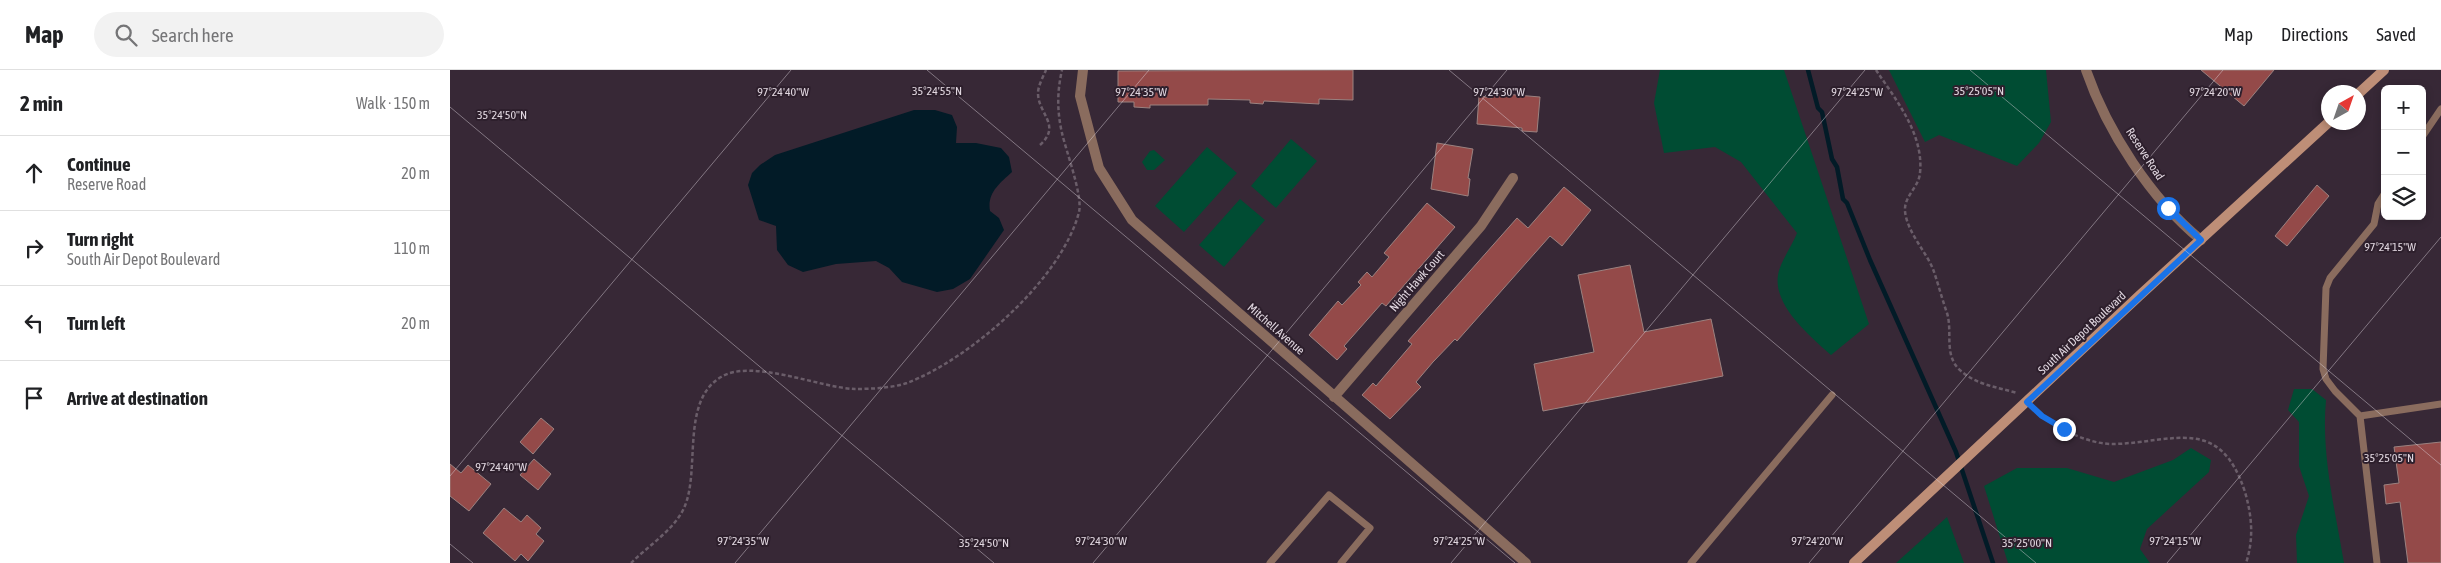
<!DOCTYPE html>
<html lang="en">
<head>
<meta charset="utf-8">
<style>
  :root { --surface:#fff; --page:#f2f2f2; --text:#202124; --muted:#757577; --line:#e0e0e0 }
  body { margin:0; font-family:"Asap Condensed",sans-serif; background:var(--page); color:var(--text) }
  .controls { position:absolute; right:15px; top:15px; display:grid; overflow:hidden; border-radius:8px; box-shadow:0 2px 8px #0003 }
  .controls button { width:45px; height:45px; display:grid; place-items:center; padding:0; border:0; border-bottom:1px solid var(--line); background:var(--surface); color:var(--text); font:25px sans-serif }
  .compass { position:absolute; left:1871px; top:15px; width:45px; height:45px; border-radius:50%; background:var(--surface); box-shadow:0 2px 8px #0003; rotate:40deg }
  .stop { position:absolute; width:15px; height:15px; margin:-11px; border:4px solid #1a73e8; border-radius:50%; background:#fff }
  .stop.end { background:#1a73e8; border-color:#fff; box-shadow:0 1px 5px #0008 }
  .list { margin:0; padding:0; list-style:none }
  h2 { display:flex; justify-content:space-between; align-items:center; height:65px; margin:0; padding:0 20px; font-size:21px }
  h2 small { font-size:16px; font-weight:400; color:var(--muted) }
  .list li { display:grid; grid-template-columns:32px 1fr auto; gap:15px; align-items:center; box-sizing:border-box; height:75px; padding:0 20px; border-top:1px solid var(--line) }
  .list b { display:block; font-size:19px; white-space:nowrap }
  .list p { margin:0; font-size:16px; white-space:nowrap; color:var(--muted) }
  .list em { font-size:16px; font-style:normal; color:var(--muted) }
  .icon { flex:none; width:28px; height:28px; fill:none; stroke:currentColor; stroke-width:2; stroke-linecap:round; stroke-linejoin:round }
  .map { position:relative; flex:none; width:1991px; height:493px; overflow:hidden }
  header { display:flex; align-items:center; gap:30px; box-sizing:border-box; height:70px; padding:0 25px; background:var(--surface); border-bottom:1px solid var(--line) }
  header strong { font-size:24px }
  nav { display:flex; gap:28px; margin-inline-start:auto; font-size:18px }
  .search { width:350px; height:45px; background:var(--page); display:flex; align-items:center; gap:12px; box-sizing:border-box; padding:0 18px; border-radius:28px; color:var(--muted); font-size:19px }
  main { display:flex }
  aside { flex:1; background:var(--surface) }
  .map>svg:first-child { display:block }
  .green { fill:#004c33 }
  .water { fill:#021b27 }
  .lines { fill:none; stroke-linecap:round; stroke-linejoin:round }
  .stream { stroke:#021b27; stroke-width:4.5 }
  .building { fill:#944a49; stroke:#9b8280 }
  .path { stroke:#6a5d69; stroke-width:2.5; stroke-dasharray:4 2.5; stroke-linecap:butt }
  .lane { stroke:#8a6c5e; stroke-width:7 }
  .street { stroke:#8a6c5e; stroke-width:10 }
  .secondary { stroke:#be8e77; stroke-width:10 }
  .route { stroke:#1a73e8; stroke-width:6 }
  .ticks { fill:none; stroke:#e1d7e0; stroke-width:1; stroke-opacity:0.45 }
  .labels { text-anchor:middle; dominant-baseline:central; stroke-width:4; stroke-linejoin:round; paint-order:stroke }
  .street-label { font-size:12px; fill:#e1d7e0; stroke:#2d1f2c }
  .ticks-label { font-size:12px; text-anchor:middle; fill:#e1d7e0; stroke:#2d1f2c; stroke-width:4; stroke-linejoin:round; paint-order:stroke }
</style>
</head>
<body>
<header>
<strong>Map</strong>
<div class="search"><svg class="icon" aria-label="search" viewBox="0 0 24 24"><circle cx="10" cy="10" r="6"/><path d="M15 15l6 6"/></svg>Search here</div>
<nav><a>Map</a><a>Directions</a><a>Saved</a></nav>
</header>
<main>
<aside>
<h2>2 min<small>Walk · 150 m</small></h2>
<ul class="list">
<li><svg class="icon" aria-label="ahead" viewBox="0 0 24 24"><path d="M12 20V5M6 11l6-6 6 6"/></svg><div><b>Continue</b><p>Reserve Road</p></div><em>20 m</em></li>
<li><svg class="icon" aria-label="right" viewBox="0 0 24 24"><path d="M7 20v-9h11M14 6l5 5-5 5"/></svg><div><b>Turn right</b><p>South Air Depot Boulevard</p></div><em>110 m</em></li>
<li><svg class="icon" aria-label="left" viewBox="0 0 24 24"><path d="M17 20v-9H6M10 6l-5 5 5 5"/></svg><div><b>Turn left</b></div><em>20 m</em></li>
<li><svg class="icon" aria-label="arrive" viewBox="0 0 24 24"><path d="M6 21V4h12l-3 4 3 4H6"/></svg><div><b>Arrive at destination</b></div></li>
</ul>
</aside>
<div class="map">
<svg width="1991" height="493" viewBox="0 0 1991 493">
  <rect width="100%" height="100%" fill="#372836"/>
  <path class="green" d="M 1210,0 L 1334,0 L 1419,254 L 1381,285 C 1361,267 1323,236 1328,205 C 1330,192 1342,176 1347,163 L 1291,92 L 1265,77 L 1214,83 L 1204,33 Z
    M 1439,0 L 1596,0 L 1601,52 L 1589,73 L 1567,96 L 1489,65 L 1475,72 Z
    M 841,69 L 867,91 L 826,138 L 801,116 Z
    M 757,77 L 787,103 L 734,162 L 705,136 Z
    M 704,80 L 715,90 L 704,100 L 697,100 L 692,92 L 700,81 Z
    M 790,129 L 815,150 L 774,197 L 749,175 Z
    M 1844,319 L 1862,319 L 1876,330 C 1871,385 1885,439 1894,493 L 1847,493 L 1846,465 L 1859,426 L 1849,396 L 1849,352 L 1838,340 Z
    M 1741,378 L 1761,390 L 1759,402 L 1697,459 L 1690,479 L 1700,493 L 1558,493 L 1534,416 L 1567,398 L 1617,398 L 1664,412 L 1723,390 Z
    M 1497,447 L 1514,493 L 1446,493 Z"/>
  <path class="water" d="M 464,40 L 485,40 L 502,45 L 507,57 L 506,73 L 526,73 L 551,78 L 559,87 L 562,102 C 549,114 537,123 540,141 L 549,148 L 554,160 L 520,209 L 503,219 L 487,222 L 452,212 L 439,198 L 426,191 L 386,194 L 353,202 L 338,195 L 327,180 L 326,156 L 309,150 L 298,115 L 302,103 L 310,95 L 325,85 Z"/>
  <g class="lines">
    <path class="stream" d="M 1358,0 L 1368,38 L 1372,42 L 1382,89 L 1387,97 L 1393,129 L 1397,133 L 1420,190 L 1506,382 L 1543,493"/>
  </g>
  <path class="building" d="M 903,0 L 903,30 L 869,29 L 869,34 L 814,31 L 813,34 L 800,33 L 800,30 L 758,29 L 758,35 L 700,35 L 700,38 L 684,37 L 684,32 L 668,32 L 668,1 Z
    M 1751,0 L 1824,0 L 1794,36 Z
    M 1043,23 L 1090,27 L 1087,62 L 1072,61 L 1072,58 L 1027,54 L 1029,26 L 1042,28 Z
    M 987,73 L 1023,79 L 1018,108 L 1020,109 L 1018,126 L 981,119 Z
    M 1867,115 L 1879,126 L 1837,176 L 1825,166 Z
    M 1114,117 L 1141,140 L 1112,176 L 1100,166 L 1007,271 L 1005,269 L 983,292 L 966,312 L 971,317 L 940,349 L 912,325 L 923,313 L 926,316 L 962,274 L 958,271 L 1067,148 L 1078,158 Z
    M 977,133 L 1005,157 L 936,236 L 932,233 L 894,276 L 897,279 L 887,290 L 859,265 L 888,231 L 892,235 L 911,215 L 908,212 L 917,202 L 922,207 L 939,187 L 934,183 Z
    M 1180,195 L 1194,262 L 1261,249 L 1273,306 L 1093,341 L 1084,294 L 1144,282 L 1128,205 Z
    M 91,348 L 104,359 L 83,384 L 70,372 Z
    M 1991,372 L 1991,493 L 1958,493 L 1950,432 L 1936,434 L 1934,415 L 1949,413 L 1944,377 Z
    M 84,389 L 101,404 L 88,420 L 70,405 Z
    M 0,394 L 11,403 L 18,395 L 41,414 L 19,441 L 0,426 Z
    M 54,438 L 71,452 L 77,445 L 91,458 L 86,464 L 94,471 L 78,491 L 71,484 L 65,491 L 33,463 Z"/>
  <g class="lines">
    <path class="path" d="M 1426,0 C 1446,30 1474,64 1470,103 C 1469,117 1454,126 1455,141 C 1457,162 1475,180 1483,199 C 1488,213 1492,229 1497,243 C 1503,262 1493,286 1511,301 C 1527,315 1547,317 1567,323
      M 590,75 C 612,55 588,44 588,23 C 588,16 593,7 596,0
      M 1586,340 C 1605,358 1639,375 1665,374 C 1724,372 1770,345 1795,422 C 1802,446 1804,469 1796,493
      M 181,493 C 198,476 224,460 234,438 C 251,401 230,331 271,307 C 302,288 370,318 405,319 C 421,319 442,318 457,313 C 520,289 612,209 629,142 C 633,126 616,81 612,63 C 607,41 607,22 612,0"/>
    <path class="lane" d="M 1972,67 L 1991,39
      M 1910,346 L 1885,321 L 1876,309 L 1873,299 L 1876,218 L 1880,208 L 1924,154 L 1928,134 L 1935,123
      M 820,493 L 879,425 L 920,458 L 891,493
      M 1241,493 L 1382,325
      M 1927,493 L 1910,346 L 1991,334"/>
    <path class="street" d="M 633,0 L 630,26 L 649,98 L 682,150 L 1076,493
      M 1636,0 C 1657,61 1701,129 1751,170
      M 884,327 L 1031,156 L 1063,108"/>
    <path class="secondary" d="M 1908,24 L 1934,0
      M 1404,493 L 1689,226 L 1879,52"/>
  </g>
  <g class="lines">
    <path class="route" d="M 1614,359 L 1592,346 L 1577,332 L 1751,170 L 1718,138"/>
  </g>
  <path class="ticks" d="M 477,0 L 1065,493M 999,0 L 1586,493M 1520,0 L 1991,395M 0,37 L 544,493M 0,406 L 341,0M 0,474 L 23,493M 285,493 L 699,0M 643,493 L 1057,0M 1001,493 L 1415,0M 1359,493 L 1773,0M 1717,493 L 1991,167"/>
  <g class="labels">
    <g class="street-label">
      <text transform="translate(1695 84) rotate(57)">Reserve Road</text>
      <text transform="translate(967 211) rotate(-49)">Night Hawk Court</text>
      <text transform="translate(826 259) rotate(41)">Mitchell Avenue</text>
      <text transform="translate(1632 263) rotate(-43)">South Air Depot Boulevard</text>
    </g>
  </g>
  <g class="ticks-label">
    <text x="487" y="25">35°24'55"N</text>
    <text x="1529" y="25">35°25'05"N</text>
    <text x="333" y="26">97°24'40"W</text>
    <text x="691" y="26">97°24'35"W</text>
    <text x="1049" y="26">97°24'30"W</text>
    <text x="1407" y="26">97°24'25"W</text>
    <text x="1765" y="26">97°24'20"W</text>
    <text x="52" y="49">35°24'50"N</text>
    <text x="1940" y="181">97°24'15"W</text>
    <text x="1939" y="392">35°25'05"N</text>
    <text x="51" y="401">97°24'40"W</text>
    <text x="293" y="475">97°24'35"W</text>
    <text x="651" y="475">97°24'30"W</text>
    <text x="1009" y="475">97°24'25"W</text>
    <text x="1367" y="475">97°24'20"W</text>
    <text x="1725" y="475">97°24'15"W</text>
    <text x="534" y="477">35°24'50"N</text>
    <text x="1577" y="477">35°25'00"N</text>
  </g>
</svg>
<div class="controls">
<button>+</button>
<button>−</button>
<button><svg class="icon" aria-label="layers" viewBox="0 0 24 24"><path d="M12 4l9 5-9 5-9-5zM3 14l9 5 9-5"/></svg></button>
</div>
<svg class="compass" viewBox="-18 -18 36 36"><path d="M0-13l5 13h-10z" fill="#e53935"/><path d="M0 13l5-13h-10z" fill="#757577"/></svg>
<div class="stop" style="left:1718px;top:138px"></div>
<div class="stop end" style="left:1614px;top:359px"></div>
</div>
</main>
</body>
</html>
